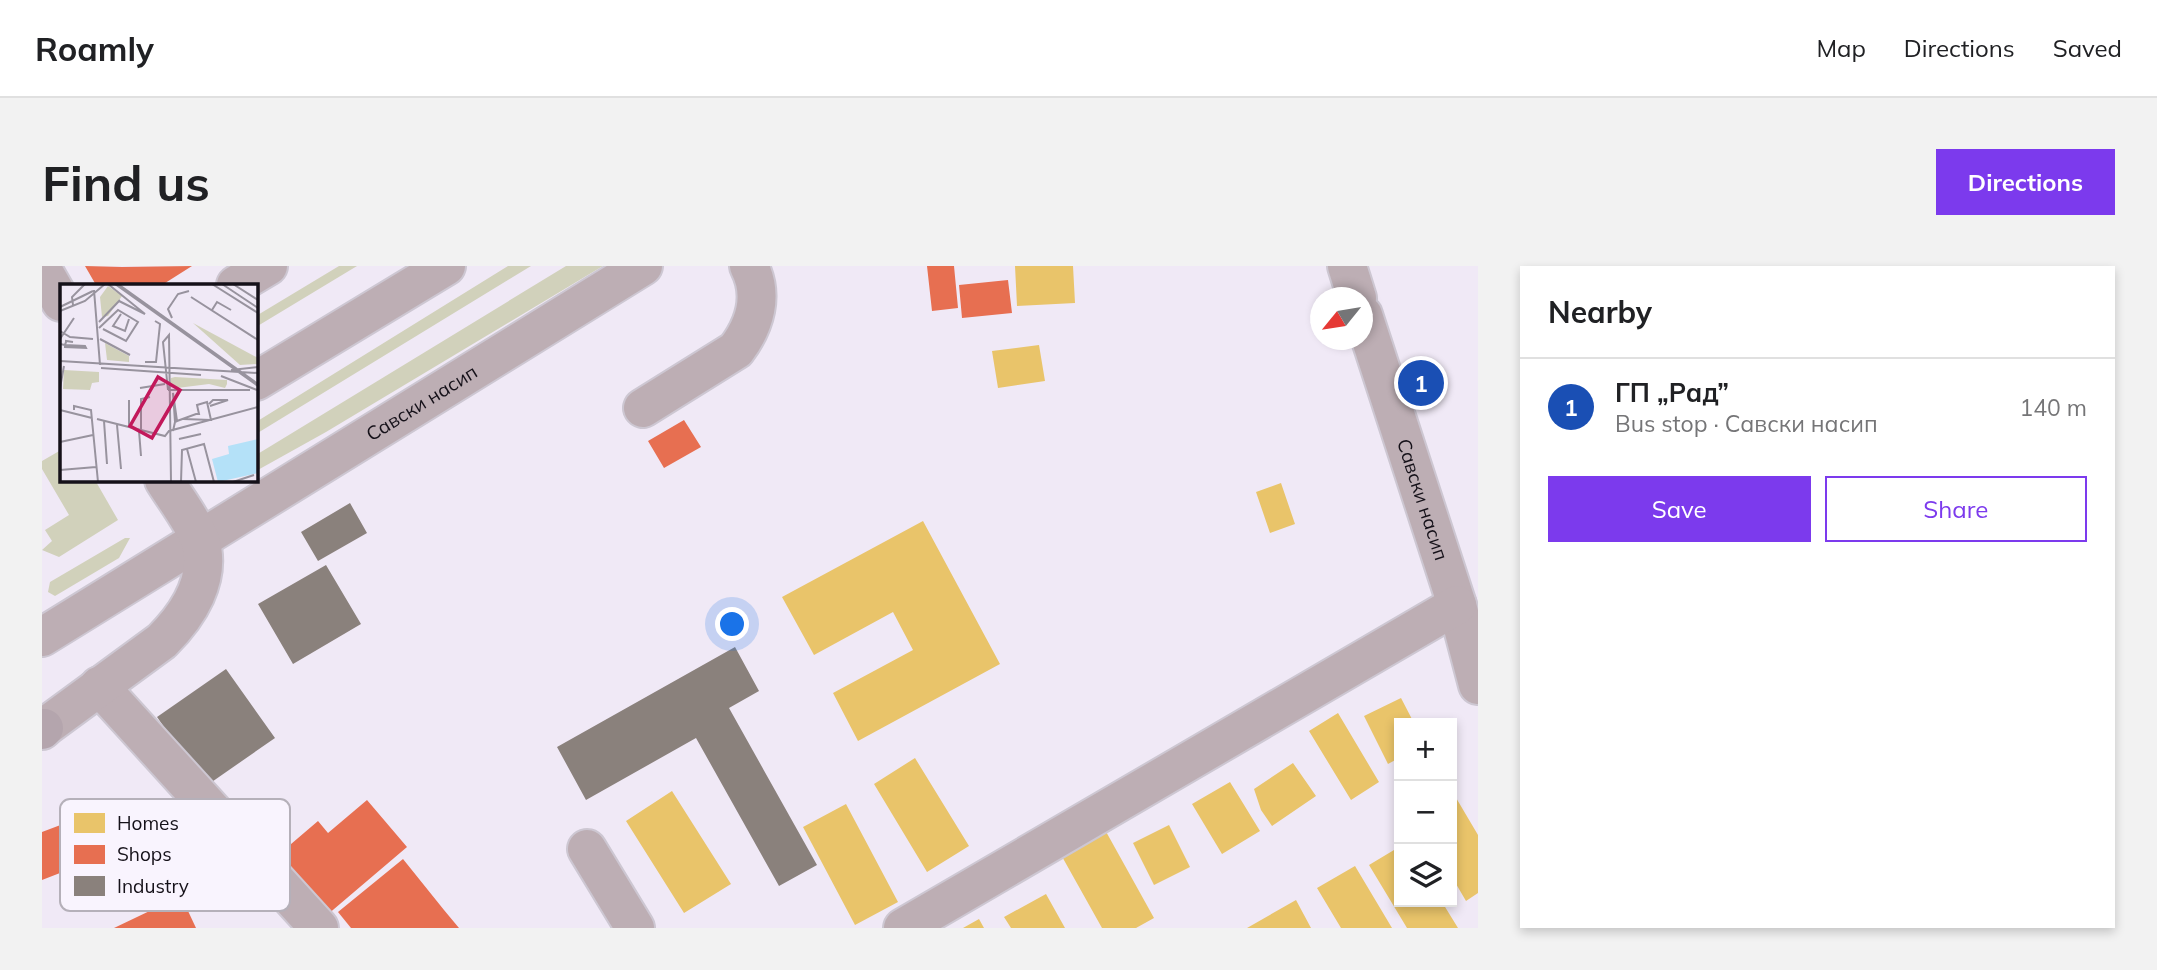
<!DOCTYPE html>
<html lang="en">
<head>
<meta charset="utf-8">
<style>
  :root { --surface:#fff; --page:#f2f2f2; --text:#202124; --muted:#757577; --line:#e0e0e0; --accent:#7c3aed }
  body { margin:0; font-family:Mulish,sans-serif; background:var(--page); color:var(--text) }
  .controls { position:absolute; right:21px; bottom:21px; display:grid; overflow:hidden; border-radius:0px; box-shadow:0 4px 10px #0003 }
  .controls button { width:63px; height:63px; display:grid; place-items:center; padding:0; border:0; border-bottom:2px solid var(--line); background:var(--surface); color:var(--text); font:35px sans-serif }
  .compass { position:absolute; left:1268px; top:21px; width:63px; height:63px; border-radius:50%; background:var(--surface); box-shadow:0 4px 10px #0003; rotate:240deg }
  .you { position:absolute; left:691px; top:359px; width:24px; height:24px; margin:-18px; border:5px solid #fff; border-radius:50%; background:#1a73e8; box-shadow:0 0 0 10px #1a73e833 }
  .badge { display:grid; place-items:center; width:46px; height:46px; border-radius:50%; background:var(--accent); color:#fff; font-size:23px; font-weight:700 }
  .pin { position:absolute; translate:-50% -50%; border:4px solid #fff; box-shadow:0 2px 7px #0006 }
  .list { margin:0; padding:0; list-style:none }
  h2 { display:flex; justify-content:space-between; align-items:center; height:91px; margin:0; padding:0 28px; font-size:30px }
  h2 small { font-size:23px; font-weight:400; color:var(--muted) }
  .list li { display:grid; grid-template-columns:46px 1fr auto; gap:21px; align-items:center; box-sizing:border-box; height:98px; padding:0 28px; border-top:2px solid var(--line) }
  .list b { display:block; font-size:26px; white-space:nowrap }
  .list p { margin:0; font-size:23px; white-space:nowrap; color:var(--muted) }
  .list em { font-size:23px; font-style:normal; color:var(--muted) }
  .actions { display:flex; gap:14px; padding:21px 28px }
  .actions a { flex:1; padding:16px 0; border:2px solid var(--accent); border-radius:0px; text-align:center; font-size:24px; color:var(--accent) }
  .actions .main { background:var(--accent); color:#fff }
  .icon { flex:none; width:38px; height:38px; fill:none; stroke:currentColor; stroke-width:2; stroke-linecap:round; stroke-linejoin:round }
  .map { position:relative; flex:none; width:1436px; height:662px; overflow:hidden; border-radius:0px }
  header { display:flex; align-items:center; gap:42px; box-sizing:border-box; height:98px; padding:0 35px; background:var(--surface); border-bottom:2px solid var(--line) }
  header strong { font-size:33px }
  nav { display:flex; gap:38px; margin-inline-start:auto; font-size:24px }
  .intro { display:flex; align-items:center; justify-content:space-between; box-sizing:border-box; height:168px; padding:0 42px }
  h1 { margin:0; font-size:49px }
  .button { padding:18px 32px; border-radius:0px; background:var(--accent); color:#fff; font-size:24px; font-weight:700 }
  main { display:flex; gap:42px; padding:0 42px }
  aside { flex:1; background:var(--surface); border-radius:0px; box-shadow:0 4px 10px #0003 }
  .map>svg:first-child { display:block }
  .green { fill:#d1d1bb }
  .homes { fill:#e9c46a }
  .shops { fill:#e76f51 }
  .industry { fill:#8a817c }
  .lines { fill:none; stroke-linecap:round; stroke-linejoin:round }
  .minor-casing { stroke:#cdc7d2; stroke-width:42 }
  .major-casing { stroke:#cdc7d2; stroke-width:42 }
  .minor { stroke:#bdaeb4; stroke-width:38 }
  .major { stroke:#b4a5ad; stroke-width:38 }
  .labels { text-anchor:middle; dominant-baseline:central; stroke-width:7; stroke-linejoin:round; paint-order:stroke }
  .street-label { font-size:19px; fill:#151119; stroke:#f9f4fe }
  .inset-road { fill:none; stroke:#98939e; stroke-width:2 }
  .view { fill:#c2185b; fill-opacity:0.15; stroke:#c2185b; stroke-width:3.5 }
  .inset-edge { fill:none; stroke:#151119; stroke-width:3.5 }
  .key { fill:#f9f4fe; stroke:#b5b0b9; stroke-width:2 }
  .key-label { font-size:19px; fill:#151119 }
</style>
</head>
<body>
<header>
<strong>Roamly</strong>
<nav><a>Map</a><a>Directions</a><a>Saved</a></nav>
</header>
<div class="intro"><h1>Find us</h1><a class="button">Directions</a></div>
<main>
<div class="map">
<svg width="1436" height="662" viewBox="0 0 1436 662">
  <rect width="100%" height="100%" fill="#f0e9f6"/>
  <path class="green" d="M 297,0 L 315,0 L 214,61 L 214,50 Z
    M 466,0 L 489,0 L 214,168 L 214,156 Z
    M 524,0 L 561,0 L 284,166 L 214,205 L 214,189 Z
    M 19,184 L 19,214 L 53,214 L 76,254 L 17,291 L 0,284 L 10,275 L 3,264 L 27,249 L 0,203 L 0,195 Z
    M 83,272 L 88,272 L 77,292 L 13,330 L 6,326 L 8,316 Z"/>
  <path class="homes" d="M 973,0 L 1031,0 L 1033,37 L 975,40 Z
    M 997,79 L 1003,115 L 956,122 L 950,85 Z
    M 1239,217 L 1253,258 L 1228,267 L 1214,226 Z
    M 881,255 L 958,398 L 816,475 L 791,427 L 871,384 L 851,346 L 772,389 L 740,331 Z
    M 1359,432 L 1372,457 L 1357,457 L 1357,492 L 1346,498 L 1322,450 Z
    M 1296,447 L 1337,516 L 1309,534 L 1267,465 Z
    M 873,492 L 927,580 L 885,606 L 832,518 Z
    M 1251,497 L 1274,530 L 1230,560 L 1219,544 L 1212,523 Z
    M 1188,516 L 1218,565 L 1180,588 L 1150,538 Z
    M 630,525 L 689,618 L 642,647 L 584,555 Z
    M 1410,525 L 1436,569 L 1436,627 L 1424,635 L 1410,611 Z
    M 804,538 L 856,636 L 813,659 L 761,561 Z
    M 1127,559 L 1148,601 L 1112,619 L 1091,577 Z
    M 1062,562 L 1112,652 L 1094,662 L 1060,662 L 1018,587 Z
    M 1357,581 L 1357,636 L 1400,636 L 1416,662 L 1365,662 L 1327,599 Z
    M 1313,600 L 1350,662 L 1299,662 L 1275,622 Z
    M 1004,628 L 1023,662 L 969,662 L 962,651 Z
    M 1254,634 L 1269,662 L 1205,662 Z
    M 937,653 L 942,662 L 921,662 Z"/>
  <path class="shops" d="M 43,0 L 80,1 L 150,0 L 120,19 L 54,19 Z
    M 885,0 L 912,0 L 916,42 L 890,45 Z
    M 966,14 L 970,47 L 920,52 L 917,19 Z
    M 642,154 L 659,181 L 622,202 L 606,175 Z
    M 325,534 L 365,581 L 285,649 L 235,590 L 276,555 L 286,567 Z
    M 74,538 L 90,579 L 0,614 L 0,566 Z
    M 361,593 L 402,644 L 417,662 L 309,662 L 296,646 Z
    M 139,630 L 154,662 L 72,662 Z"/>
  <path class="industry" d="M 308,237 L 325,267 L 276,295 L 259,266 Z
    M 284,299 L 319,358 L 251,398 L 216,338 Z
    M 693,381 L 717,425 L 687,442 L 775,599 L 737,620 L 654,472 L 544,534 L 515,481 Z
    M 184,403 L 233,472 L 164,520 L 115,451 Z"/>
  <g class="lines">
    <g class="minor-casing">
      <g id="minor">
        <path d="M 1305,0 L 1315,32"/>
        <path d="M 0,3 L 19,36"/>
        <path d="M 194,19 L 226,0"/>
        <path id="s1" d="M 1321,49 L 1415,339 L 1436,419"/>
        <path d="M 214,115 L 404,0"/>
        <path d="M 601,142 L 694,84 C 713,59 722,29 707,0"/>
        <path id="s2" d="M 0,371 L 601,0"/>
        <path d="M 57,420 L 277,662"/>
        <path d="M 0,463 L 120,375 C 146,349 170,313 158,274 C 151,255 133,232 122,214"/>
        <path d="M 545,583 L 593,662"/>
        <path d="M 861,662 L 1415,339"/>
      </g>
    </g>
    <g class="major-casing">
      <path id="major" d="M 0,464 L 2,462"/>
    </g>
    <use href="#minor" class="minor"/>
    <use href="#major" class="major"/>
  </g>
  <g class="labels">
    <g class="street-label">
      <text stroke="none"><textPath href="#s2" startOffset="446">Савски насип</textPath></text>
      <text stroke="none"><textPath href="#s1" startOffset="194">Савски насип</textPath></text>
    </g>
  </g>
  <g transform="translate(18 18)">
    <rect width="198" height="198" fill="#f0e9f6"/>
    <path d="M 48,2 L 62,12 L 48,32 L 42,33 L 40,13 ZM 133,39 L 198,74 L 198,80 L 180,81 ZM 45,59 L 69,72 L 69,78 L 47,76 ZM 4,86 L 39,88 L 39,98 L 32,99 L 30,106 L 3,105 ZM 115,93 L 167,96 L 167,100 L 165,104 L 149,100 L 117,104 L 112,99 L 114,102 L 109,104 L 111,94 Z" fill="#d1d1bb"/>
    <path d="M 198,155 L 198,189 L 158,198 L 152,175 L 169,170 L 168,162 Z" fill="#b4e1f8"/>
    <path class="inset-road" d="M 48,0 L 85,30 L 59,17M 55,0 L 198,102M 58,0 L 198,100M 152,0 L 198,29M 162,0 L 198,24M 173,0 L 198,16M 34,6 L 40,81M 131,13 L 198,56M 13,21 L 12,13 L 25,0M 0,23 L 33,7M 152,26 L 157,18 L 171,26M 0,27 L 25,17 L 45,0M 61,30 L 53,42 L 65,47 L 69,35M 112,34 L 108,25 L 118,10 L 129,7M 39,38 L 60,16M 39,44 L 58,26 L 78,38 L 66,57 L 43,45M 0,47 L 10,53 L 33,55M 0,55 L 14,34M 40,55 L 70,71M 0,60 L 5,61 L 25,62 L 26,64 L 5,63 L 5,61 L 6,58 L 6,57 L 13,58M 0,77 L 198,89M 85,78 L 96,78 L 100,40 L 95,37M 41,84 L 141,91M 171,86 L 198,83M 161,92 L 197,106M 0,104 L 4,82M 80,104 L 105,100M 108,106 L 103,58 L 109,51 L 111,198M 108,106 L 190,106M 149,120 L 153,116 L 168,116 L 150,122M 0,126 L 32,134M 14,126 L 14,122 L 31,126 L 38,198M 37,135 L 105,152 L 109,147 L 198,123M 44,137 L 47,180M 115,138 L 113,109 L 117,137M 57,141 L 61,185M 69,144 L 69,116M 79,147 L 81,172M 81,147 L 81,115 L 90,113M 113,147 L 115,138 L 117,137 L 136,130 L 139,130 L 137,121 L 147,118 L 151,136 L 123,135M 119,155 L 141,150M 0,158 L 33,151M 127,165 L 136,198M 0,186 L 36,183M 121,198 L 122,166 L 144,160 L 154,198M 173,198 L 194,191"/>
    <path class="view" d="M 98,93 L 120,106 L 92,154 L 70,142 Z"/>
    <rect width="198" height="198" class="inset-edge"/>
  </g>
  <rect x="18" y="533" width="230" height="112" rx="10" class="key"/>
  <rect x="32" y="547" width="31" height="20" fill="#e9c46a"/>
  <rect x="32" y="579" width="31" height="19" fill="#e76f51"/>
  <rect x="32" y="610" width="31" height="20" fill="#8a817c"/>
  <g class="key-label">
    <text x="75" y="564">Homes</text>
    <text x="75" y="595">Shops</text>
    <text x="75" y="627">Industry</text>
  </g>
</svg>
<div class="controls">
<button>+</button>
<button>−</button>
<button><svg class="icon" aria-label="layers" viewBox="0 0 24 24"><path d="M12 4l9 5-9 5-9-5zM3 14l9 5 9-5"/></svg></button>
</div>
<svg class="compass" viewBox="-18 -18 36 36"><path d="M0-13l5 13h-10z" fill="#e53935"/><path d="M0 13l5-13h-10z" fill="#757577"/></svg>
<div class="you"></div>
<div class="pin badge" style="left:1379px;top:117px;background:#1a4fb4">1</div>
</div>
<aside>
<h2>Nearby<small></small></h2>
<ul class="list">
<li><span class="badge" style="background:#1a4fb4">1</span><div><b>ГП „Рад”</b><p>Bus stop · Савски насип</p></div><em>140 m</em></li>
</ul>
<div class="actions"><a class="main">Save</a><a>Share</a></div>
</aside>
</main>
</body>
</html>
